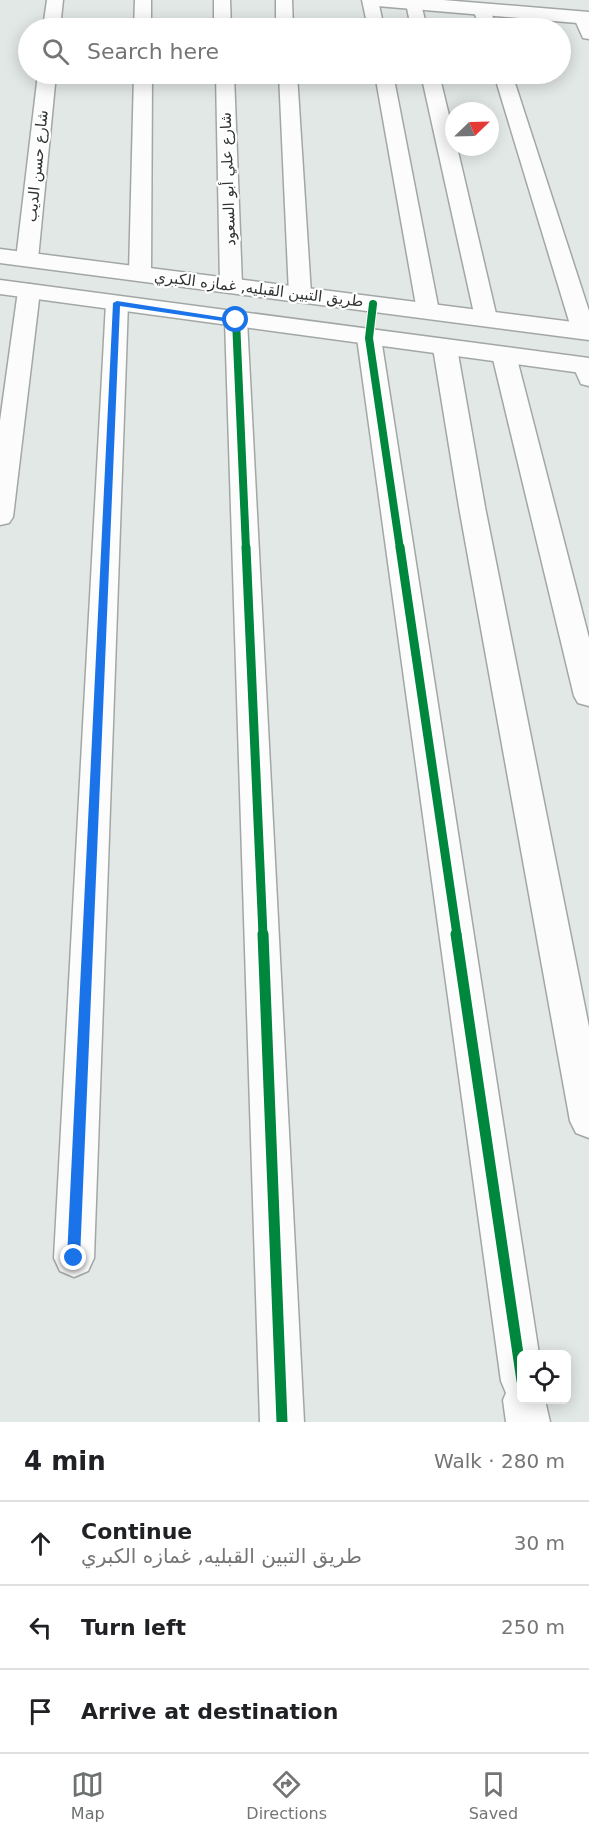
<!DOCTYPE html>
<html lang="en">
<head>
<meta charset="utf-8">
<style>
  :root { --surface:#fff; --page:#f2f2f2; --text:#202124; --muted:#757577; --line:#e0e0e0; --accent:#6d7270 }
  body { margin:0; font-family:"DejaVu Sans","Noto Sans Arabic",sans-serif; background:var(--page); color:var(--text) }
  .controls { position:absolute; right:18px; bottom:18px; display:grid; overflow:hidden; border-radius:9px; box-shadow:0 3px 15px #0003 }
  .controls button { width:54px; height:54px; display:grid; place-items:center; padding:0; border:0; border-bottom:2px solid var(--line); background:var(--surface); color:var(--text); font:30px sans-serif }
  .compass { position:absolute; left:445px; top:102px; width:54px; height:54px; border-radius:50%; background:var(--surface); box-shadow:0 3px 15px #0003; rotate:67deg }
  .stop { position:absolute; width:18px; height:18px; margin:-14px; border:4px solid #1a73e8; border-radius:50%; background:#fff }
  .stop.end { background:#1a73e8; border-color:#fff; box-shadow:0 2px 6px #0008 }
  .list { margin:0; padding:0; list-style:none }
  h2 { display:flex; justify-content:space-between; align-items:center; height:78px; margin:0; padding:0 24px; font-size:26px }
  h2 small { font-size:20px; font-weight:400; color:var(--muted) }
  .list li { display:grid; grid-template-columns:39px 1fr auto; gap:18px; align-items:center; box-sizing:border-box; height:84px; padding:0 24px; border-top:2px solid var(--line) }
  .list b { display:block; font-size:22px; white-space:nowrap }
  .list p { margin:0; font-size:20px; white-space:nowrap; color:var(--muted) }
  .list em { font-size:20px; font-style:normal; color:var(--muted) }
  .icon { flex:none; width:33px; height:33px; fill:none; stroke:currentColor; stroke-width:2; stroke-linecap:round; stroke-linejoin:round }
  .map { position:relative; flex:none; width:589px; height:1422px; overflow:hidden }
  .search { position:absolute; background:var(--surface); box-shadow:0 3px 15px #0003; left:18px; right:18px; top:18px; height:66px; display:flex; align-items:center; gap:15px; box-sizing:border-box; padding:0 21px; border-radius:33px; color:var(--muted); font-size:22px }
  .sheet { height:330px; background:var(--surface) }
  nav { display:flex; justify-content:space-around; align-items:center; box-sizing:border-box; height:84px; border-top:2px solid var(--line); background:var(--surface); font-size:16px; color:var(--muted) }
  nav a { display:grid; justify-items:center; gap:3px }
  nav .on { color:var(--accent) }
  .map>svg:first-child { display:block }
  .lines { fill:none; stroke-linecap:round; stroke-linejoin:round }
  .minor-casing { stroke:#a2a7a5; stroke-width:3 }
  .tertiary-casing { stroke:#a2a7a5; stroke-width:3 }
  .minor { fill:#fbfcfb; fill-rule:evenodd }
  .tertiary { fill:#fbfcfb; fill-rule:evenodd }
  .cycleway-far2-casing { stroke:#fff; stroke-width:10 }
  .cycleway-far1-casing { stroke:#fff; stroke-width:13 }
  .cycleway-casing { stroke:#fff; stroke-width:15 }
  .cycleway-far2 { stroke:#00873e; stroke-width:8 }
  .cycleway-far1 { stroke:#00873e; stroke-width:9 }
  .cycleway { stroke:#00873e; stroke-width:11 }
  .route { fill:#1a73e8 }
  .labels { text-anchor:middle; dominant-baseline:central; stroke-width:4.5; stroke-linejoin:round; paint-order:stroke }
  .far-street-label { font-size:15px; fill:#2e3331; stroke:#fff }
</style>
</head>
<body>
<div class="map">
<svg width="589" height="1422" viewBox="0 0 589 1422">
  <rect width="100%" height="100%" fill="#e2e8e5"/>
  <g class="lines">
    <g class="minor-casing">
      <path id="minor" d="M 47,0 L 63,0 L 60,28 L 43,28 Z
        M 135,0 L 151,0 L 151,28 L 134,28 Z
        M 214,0 L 230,0 L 231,28 L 214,28 Z
        M 276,0 L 292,0 L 293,28 L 276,28 Z
        M 362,0 L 378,0 L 384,28 L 368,28 Z
        M 408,0 L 420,0 L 427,28 L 411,28 L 406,3 Z
        M 482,4 L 488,5 L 497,28 L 480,28 L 473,9 L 476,5 Z
        M 583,13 L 589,14 L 589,39 L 583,38 L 574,18 L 577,14 Z
        M 38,74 L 56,74 L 38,259 L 35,264 L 27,266 L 19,264 L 16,259 Z
        M 134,74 L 152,74 L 151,273 L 148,278 L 140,280 L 132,278 L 129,273 Z
        M 216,74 L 234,74 L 242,285 L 239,290 L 231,292 L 223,290 L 220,285 Z
        M 279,74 L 297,74 L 311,294 L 308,299 L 300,301 L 292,299 L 289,294 Z
        M 375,74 L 393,74 L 439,311 L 436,316 L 428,318 L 420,316 L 417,311 Z
        M 421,74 L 439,74 L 454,136 L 454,147 L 457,147 L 497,318 L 494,323 L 486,325 L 478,323 L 475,318 Z
        M 494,74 L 512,74 L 589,311 L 589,337 L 576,336 L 572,331 Z
        M 29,284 L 37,286 L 40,291 L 13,517 L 9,523 L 0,525 L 0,421 L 18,291 L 21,286 Z
        M 117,296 L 125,298 L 128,303 L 94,1258 L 88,1271 L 74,1277 L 60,1271 L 54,1258 L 106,303 L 109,298 Z
        M 236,313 L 244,315 L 247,320 L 304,1422 L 260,1422 L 225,320 L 228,315 Z
        M 369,331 L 377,333 L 381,338 L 539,1354 L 522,1354 L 522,1400 L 545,1400 L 550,1422 L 506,1422 L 503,1400 L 506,1393 L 501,1381 L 357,338 L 361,333 Z
        M 445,341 L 453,343 L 457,348 L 485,507 L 589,1027 L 589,1138 L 576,1133 L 570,1121 L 459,507 L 433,348 L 437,343 Z
        M 504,348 L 512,350 L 516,355 L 589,638 L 589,706 L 578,703 L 574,696 L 492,355 L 496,350 Z
        M 585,359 L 589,360 L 589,386 L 581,384 L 573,366 L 577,361 Z"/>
    </g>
    <g class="tertiary-casing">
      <path id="tertiary" d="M 368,0 L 443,0 L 589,12 L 589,24 L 377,6 L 370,4 Z
        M 0,249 L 589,324 L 589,340 L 0,263 Z
        M 0,280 L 589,358 L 589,374 L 0,294 Z"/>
    </g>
    <use href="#minor" class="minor"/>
    <use href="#tertiary" class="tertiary"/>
    <g class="cycleway-far2-casing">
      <path id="cycleway-far2" d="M 373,304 L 369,338 L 400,549
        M 236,320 L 246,549"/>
    </g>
    <g class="cycleway-far1-casing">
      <path id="cycleway-far1" d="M 246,547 L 263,935
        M 400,547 L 457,935"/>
    </g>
    <g class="cycleway-casing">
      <path id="cycleway" d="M 263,934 L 282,1422
        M 456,934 L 522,1381"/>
    </g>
    <use href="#cycleway-far2" class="cycleway-far2"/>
    <use href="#cycleway-far1" class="cycleway-far1"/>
    <use href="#cycleway" class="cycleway"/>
  </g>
  <path class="route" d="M 117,301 L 239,320 L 236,323 L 120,306 L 80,1258 L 78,1263 L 74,1264 L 69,1263 L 67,1258 L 113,303 Z"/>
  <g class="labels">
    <g class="far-street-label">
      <text transform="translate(37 166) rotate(-84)">شارع حسن الديب</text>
      <text transform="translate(228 179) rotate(-92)">شارع علي أبو السعود</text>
      <text transform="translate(259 289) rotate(7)">طريق التبين القبليه, غمازه الكبري</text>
    </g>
  </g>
</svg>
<div class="controls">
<button><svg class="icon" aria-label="locate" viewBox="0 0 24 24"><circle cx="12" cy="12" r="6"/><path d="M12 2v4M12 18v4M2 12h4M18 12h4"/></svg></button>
</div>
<svg class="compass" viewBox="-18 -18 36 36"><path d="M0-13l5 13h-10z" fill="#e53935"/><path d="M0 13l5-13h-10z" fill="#757577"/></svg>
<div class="stop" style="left:236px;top:320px"></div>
<div class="stop end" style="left:74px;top:1258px"></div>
<div class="search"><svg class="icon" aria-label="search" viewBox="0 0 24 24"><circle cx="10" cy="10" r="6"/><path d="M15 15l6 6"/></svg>Search here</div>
</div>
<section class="sheet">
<h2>4 min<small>Walk · 280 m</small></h2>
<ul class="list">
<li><svg class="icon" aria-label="ahead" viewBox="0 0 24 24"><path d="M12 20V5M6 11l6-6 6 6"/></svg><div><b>Continue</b><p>طريق التبين القبليه, غمازه الكبري</p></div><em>30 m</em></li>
<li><svg class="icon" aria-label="left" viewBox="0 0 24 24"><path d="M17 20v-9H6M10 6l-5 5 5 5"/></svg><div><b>Turn left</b></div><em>250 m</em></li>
<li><svg class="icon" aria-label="arrive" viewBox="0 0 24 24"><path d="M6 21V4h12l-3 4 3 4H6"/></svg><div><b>Arrive at destination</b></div></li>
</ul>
</section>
<nav>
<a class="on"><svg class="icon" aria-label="map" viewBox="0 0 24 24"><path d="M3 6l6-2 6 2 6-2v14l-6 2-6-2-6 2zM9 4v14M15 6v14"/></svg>Map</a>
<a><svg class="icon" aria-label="directions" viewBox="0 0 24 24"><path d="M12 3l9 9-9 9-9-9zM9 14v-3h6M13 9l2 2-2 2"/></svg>Directions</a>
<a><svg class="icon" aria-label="saved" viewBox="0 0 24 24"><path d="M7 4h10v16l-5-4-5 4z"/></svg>Saved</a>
</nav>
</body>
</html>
